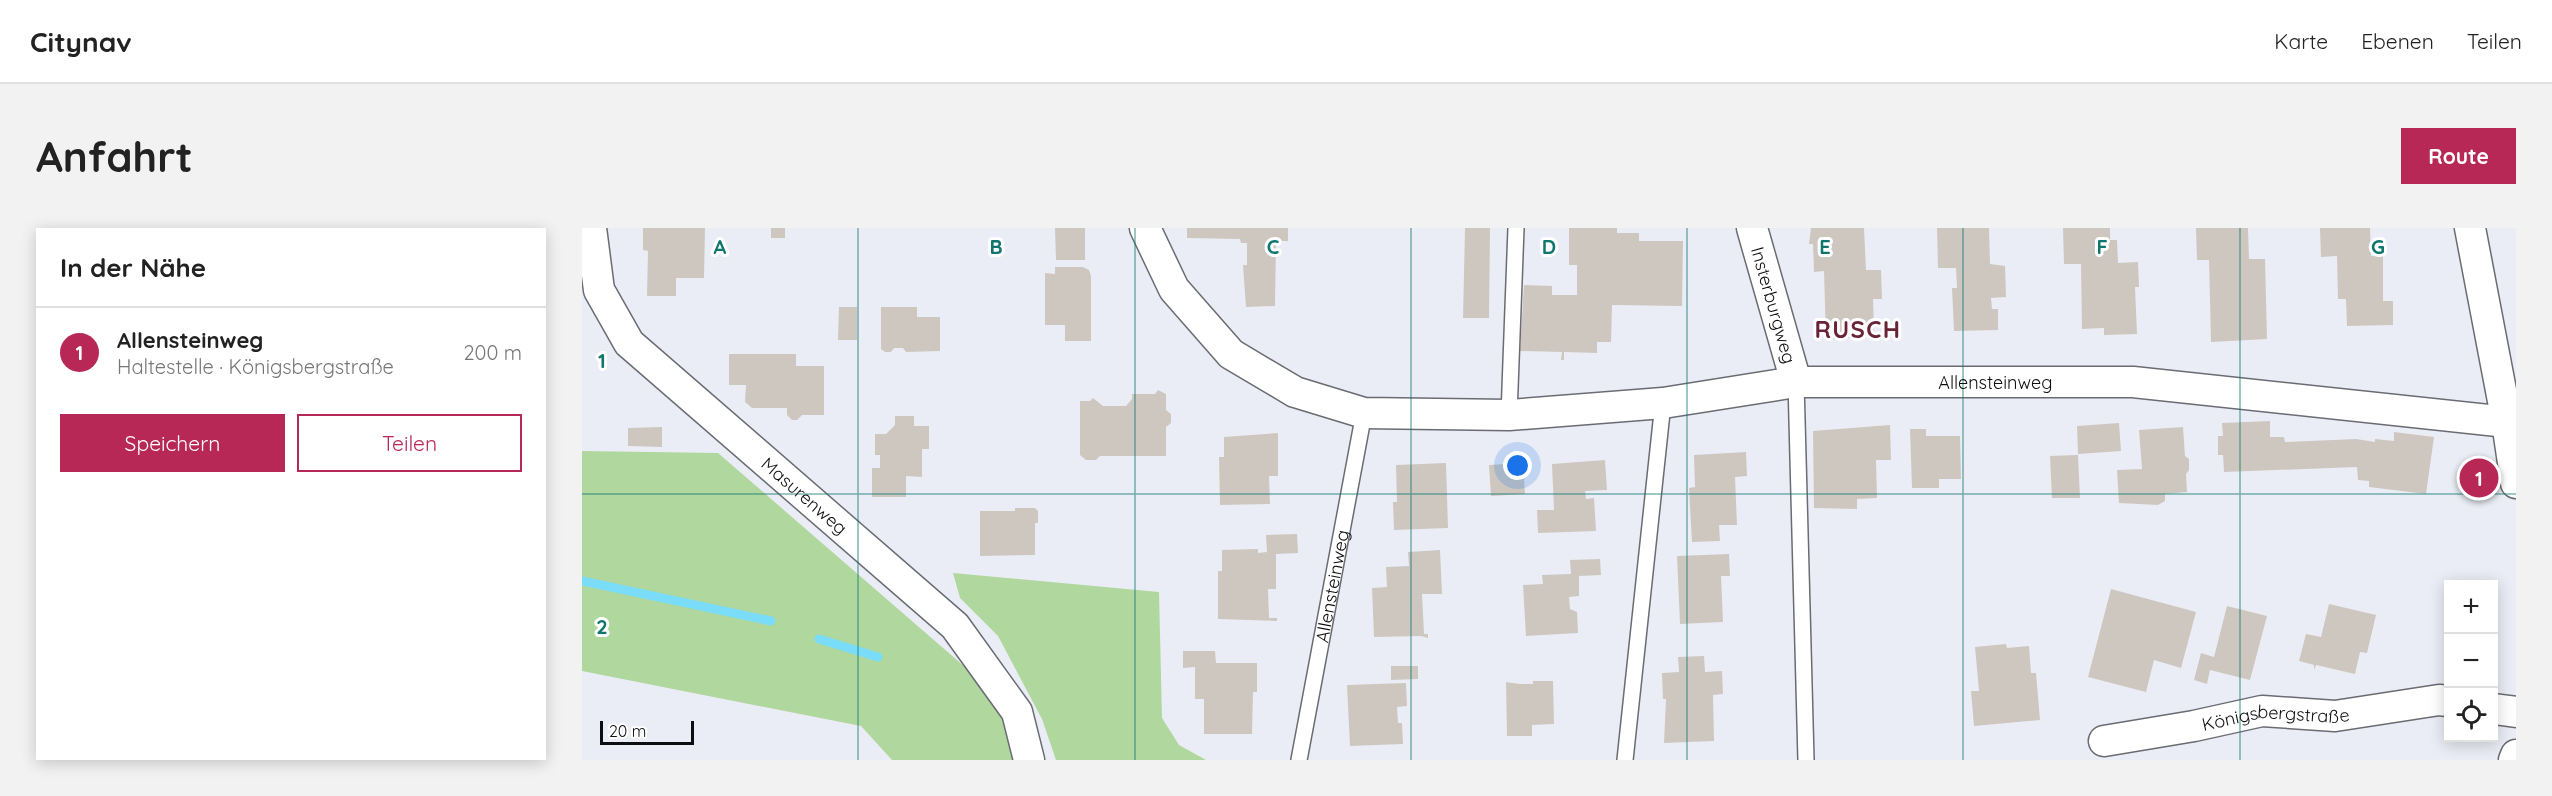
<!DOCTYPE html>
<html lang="de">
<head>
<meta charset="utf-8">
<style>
  :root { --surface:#fff; --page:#f2f2f2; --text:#222; --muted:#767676; --line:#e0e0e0; --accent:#b72857 }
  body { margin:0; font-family:Quicksand,sans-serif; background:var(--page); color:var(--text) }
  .controls { position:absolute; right:18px; bottom:18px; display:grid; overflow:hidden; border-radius:0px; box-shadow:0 3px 15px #0003 }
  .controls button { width:54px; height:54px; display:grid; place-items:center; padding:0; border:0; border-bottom:2px solid var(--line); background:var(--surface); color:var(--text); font:30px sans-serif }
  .scale { position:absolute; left:18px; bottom:15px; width:94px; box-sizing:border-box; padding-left:6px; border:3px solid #0d0e11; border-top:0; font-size:16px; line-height:21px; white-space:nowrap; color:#0d0e11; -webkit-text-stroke:4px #fff; paint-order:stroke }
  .you { position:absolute; left:936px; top:238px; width:21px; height:21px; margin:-15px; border:4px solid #fff; border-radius:50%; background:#1a73e8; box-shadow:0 0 0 9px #1a73e833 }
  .badge { display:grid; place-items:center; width:39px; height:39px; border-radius:50%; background:var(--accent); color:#fff; font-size:20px; font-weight:700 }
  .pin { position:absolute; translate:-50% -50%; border:3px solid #fff; box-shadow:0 2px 6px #0006 }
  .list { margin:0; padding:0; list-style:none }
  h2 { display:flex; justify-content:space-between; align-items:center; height:78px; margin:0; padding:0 24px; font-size:26px }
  h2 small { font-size:20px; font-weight:400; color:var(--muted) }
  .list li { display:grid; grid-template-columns:39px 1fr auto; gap:18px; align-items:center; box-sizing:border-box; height:90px; padding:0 24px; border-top:2px solid var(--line) }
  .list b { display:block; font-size:22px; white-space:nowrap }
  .list p { margin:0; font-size:20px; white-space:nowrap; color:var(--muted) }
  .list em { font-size:20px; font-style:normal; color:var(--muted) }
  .actions { display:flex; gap:12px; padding:18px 24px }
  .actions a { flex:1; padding:14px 0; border:2px solid var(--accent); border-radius:0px; text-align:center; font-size:21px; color:var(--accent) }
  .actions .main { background:var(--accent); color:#fff }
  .icon { flex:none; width:33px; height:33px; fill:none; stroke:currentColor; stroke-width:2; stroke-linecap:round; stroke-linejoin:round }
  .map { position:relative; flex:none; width:1934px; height:532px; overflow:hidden; border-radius:0px }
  header { display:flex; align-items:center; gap:36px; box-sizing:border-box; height:84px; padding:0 30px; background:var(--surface); border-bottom:2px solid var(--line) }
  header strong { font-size:28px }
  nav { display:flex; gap:33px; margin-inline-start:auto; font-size:21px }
  .intro { display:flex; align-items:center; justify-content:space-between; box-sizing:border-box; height:144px; padding:0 36px }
  h1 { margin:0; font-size:42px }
  .button { padding:15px 27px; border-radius:0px; background:var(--accent); color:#fff; font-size:21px; font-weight:700 }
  main { display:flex; gap:36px; padding:0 36px }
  aside { flex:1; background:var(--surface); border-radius:0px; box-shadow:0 3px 15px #0003 }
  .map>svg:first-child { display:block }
  .green { fill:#b0d79e }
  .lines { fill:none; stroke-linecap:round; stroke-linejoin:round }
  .stream { stroke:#79dcf9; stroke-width:9 }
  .building { fill:#cec7c0 }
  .lane-casing { stroke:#6a6b73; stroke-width:18 }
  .street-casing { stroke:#6a6b73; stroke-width:33 }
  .lane { stroke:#fff; stroke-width:15 }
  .street { stroke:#fff; stroke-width:30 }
  .grid { fill:none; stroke:#0f766e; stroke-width:1.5; stroke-opacity:0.55 }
  .labels { text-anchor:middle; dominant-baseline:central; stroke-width:6; stroke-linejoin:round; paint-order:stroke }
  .street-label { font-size:18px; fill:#0d0e11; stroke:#fff }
  .district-label { font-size:24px; font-weight:bold; letter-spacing:1.5px; fill:#682336; stroke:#fff }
  .grid-label { font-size:20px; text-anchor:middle; font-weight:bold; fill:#0f766e; stroke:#fff; stroke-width:6; stroke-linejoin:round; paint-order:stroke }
</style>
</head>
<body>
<header>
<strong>Citynav</strong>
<nav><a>Karte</a><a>Ebenen</a><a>Teilen</a></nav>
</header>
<div class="intro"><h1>Anfahrt</h1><a class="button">Route</a></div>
<main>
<aside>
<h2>In der Nähe<small></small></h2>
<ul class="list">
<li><span class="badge">1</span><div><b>Allensteinweg</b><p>Haltestelle · Königsbergstraße</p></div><em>200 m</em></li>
</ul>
<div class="actions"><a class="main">Speichern</a><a>Teilen</a></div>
</aside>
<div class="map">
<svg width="1934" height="532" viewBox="0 0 1934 532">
  <rect width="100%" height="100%" fill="#ebedf6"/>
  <path class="green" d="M 0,223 L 136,225 L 435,484 L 437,532 L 310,532 L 279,498 L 0,443 Z
    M 371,345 L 577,364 L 580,490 L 597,517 L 624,532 L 474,532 L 460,491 L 416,408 L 378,370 Z"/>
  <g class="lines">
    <path class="stream" d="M 0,353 L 189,393
      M 237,411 L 296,429"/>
  </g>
  <path class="building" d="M 61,0 L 123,0 L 122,50 L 94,50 L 94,68 L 65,68 L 66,23 L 61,22 Z
    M 189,0 L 203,0 L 203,10 L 189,10 Z
    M 473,0 L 503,0 L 503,32 L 474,32 Z
    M 605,0 L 706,0 L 706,13 L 694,13 L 693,78 L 664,79 L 661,37 L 665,37 L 665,15 L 659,15 L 658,11 L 605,10 Z
    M 883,0 L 908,0 L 907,90 L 881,90 Z
    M 987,0 L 1035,0 L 1035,5 L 1057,5 L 1057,13 L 1101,13 L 1100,78 L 1030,77 L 1029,114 L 1015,114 L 1015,125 L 982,124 L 982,132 L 979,132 L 980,124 L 938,123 L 942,57 L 970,58 L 970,67 L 995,67 L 995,37 L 987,37 Z
    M 1229,0 L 1282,0 L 1284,42 L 1299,42 L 1300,71 L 1291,71 L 1292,104 L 1272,105 L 1272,110 L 1244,111 L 1242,43 L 1232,44 L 1231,16 L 1227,16 Z
    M 1355,0 L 1407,0 L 1408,36 L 1423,38 L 1424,69 L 1409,70 L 1410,81 L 1416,81 L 1416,102 L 1372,103 L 1370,60 L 1375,60 L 1374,40 L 1356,40 Z
    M 1481,0 L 1528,0 L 1528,12 L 1535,12 L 1536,35 L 1556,34 L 1557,59 L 1553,59 L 1555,106 L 1522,107 L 1522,100 L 1500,101 L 1499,36 L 1482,36 Z
    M 1614,0 L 1666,0 L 1667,31 L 1683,31 L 1685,111 L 1629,114 L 1627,32 L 1615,32 Z
    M 1738,0 L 1788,0 L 1789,28 L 1801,27 L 1801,73 L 1811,73 L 1811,97 L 1765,98 L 1764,71 L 1756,71 L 1755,28 L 1739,29 Z
    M 473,39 L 501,39 L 507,42 L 509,48 L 509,113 L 483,113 L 483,97 L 463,97 L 463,45 L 473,46 Z
    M 257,79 L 275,79 L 275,112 L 256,112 Z
    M 299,79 L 335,79 L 335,89 L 358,89 L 358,123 L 324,124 L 321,120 L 312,120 L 309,124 L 303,124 L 299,121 Z
    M 147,126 L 214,126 L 214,138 L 242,138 L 242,187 L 220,187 L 215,192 L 210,192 L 205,187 L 205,180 L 170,180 L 163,174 L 164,157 L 147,157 Z
    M 576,162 L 584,166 L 584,182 L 589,186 L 589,195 L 584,199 L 584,228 L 518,228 L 514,232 L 504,232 L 498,227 L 498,173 L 508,173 L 511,170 L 521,178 L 544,178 L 550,171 L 550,166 L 573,166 Z
    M 313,188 L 332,188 L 332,198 L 347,198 L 347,221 L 340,221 L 340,249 L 324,248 L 324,269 L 290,269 L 290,240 L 298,240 L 298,227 L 293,227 L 293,206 L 304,206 L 313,197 Z
    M 1688,193 L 1688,209 L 1702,209 L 1703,214 L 1774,211 L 1793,214 L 1793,211 L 1812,213 L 1812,204 L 1852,209 L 1844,266 L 1787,259 L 1787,253 L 1776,252 L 1775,239 L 1642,244 L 1641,227 L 1636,227 L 1636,208 L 1641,208 L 1640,195 Z
    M 1537,195 L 1539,223 L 1496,226 L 1495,198 Z
    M 1308,197 L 1309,232 L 1294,232 L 1295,270 L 1275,271 L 1275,281 L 1232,280 L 1231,203 Z
    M 80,199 L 80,219 L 46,218 L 46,200 Z
    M 1601,199 L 1603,228 L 1607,231 L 1607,242 L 1604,246 L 1605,264 L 1583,266 L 1583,273 L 1576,277 L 1537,275 L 1535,242 L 1560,241 L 1557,202 Z
    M 1328,201 L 1344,201 L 1344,208 L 1378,208 L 1379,251 L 1357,251 L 1357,260 L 1330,260 Z
    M 696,205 L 696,248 L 687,248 L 688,276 L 638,277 L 637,229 L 642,229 L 642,209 Z
    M 1164,224 L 1165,248 L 1153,249 L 1155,297 L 1137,297 L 1138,313 L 1110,314 L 1107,260 L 1113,259 L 1112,227 Z
    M 1496,227 L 1498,270 L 1470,270 L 1468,228 Z
    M 1023,232 L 1025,262 L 1003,263 L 1004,271 L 1012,270 L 1014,303 L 956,305 L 955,282 L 972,282 L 970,236 Z
    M 864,235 L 866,300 L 812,302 L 811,274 L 815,274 L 814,237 Z
    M 941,235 L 943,266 L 909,268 L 907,237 Z
    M 433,280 L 453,280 L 456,283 L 456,295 L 453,295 L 453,327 L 398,328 L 398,283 L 433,283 Z
    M 715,306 L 716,325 L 694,326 L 694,361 L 686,361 L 687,390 L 695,390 L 695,393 L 636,391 L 636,343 L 640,343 L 640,322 L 676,321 L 676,325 L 685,324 L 684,307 Z
    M 858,322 L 860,366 L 840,366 L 842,406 L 846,406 L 846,410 L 839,408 L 792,409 L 790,360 L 805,359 L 804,339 L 827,338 L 826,324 Z
    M 1147,326 L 1148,348 L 1139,348 L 1141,394 L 1098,396 L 1095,328 Z
    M 1018,331 L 1019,347 L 997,348 L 997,368 L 987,369 L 988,381 L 995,384 L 996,405 L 944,408 L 941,357 L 961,356 L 960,347 L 989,346 L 988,332 Z
    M 1529,361 L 1614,384 L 1599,440 L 1572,432 L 1564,464 L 1506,449 Z
    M 1747,376 L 1794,387 L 1785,425 L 1778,424 L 1773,446 L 1734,437 L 1732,442 L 1732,437 L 1717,433 L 1724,406 L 1739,409 Z
    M 1645,378 L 1685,388 L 1668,452 L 1628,442 L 1625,456 L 1612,452 L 1619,425 L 1632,429 Z
    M 1424,416 L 1425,420 L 1447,418 L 1449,445 L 1454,445 L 1458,492 L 1392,498 L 1389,463 L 1397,463 L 1393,419 Z
    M 601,423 L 633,423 L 634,435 L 675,435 L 675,464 L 671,464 L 670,506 L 622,506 L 622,471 L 613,471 L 613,439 L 601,440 Z
    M 1122,428 L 1123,444 L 1140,443 L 1141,466 L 1131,467 L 1132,513 L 1082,515 L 1084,471 L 1081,471 L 1080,445 L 1097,444 L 1096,429 Z
    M 809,438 L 836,438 L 836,451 L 809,452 Z
    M 951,453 L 971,453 L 972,496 L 950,497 L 950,508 L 925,508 L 924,454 L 938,456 L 951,456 Z
    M 824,455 L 825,478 L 815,479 L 816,495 L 820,495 L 821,516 L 768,518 L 765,457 Z"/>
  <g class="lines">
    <g class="lane-casing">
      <g id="lane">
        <path d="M 1214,154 L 1224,532"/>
        <path d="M 927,187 L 934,0"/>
        <path id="s1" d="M 717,532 L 782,185"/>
        <path d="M 1043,532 L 1081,175"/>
      </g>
    </g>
    <g class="street-casing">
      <g id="street">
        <path id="s2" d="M 9,0 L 17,62 L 47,115 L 373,398 L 435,484 L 447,532"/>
        <path id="s3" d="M 563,0 L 592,61 L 649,126 L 713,164 L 782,185 L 927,187 L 1081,175 L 1214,154 L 1551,154 L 1925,194"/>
        <path id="s4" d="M 1170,0 L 1214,154"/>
        <path d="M 1888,0 L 1925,194 L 1934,255"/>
        <path d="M 1912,481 L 1934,484"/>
        <path id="s5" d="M 1522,513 L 1612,498 L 1680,483 L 1753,488 L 1857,472 L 1866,473"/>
        <path d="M 1932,532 L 1934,527"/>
      </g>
    </g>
    <use href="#lane" class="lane"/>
    <use href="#street" class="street"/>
  </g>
  <path class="grid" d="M 276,0 L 276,532M 553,0 L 553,532M 829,0 L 829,532M 1105,0 L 1105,532M 1381,0 L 1381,532M 1658,0 L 1658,532M 0,266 L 1934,266"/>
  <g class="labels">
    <g class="street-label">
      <text stroke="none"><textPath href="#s4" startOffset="80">Insterburgweg</textPath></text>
      <text stroke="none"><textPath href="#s3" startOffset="934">Allensteinweg</textPath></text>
      <text stroke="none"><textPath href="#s2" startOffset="356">Masurenweg</textPath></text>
      <text stroke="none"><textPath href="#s1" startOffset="177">Allensteinweg</textPath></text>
      <text stroke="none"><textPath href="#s5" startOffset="174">Königsbergstraße</textPath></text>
    </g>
    <g class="district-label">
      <text x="1276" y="101">RUSCH</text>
    </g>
  </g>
  <g class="grid-label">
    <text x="138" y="26">A</text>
    <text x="414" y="26">B</text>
    <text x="691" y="26">C</text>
    <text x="967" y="26">D</text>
    <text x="1243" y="26">E</text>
    <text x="1520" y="26">F</text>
    <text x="1796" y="26">G</text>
    <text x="20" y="140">1</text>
    <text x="20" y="406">2</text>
  </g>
</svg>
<div class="controls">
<button>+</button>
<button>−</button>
<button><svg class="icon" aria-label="locate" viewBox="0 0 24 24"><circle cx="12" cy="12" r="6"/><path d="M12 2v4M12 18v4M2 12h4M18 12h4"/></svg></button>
</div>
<div class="scale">20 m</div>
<div class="you"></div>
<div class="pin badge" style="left:1897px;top:250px">1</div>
</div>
</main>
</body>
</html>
